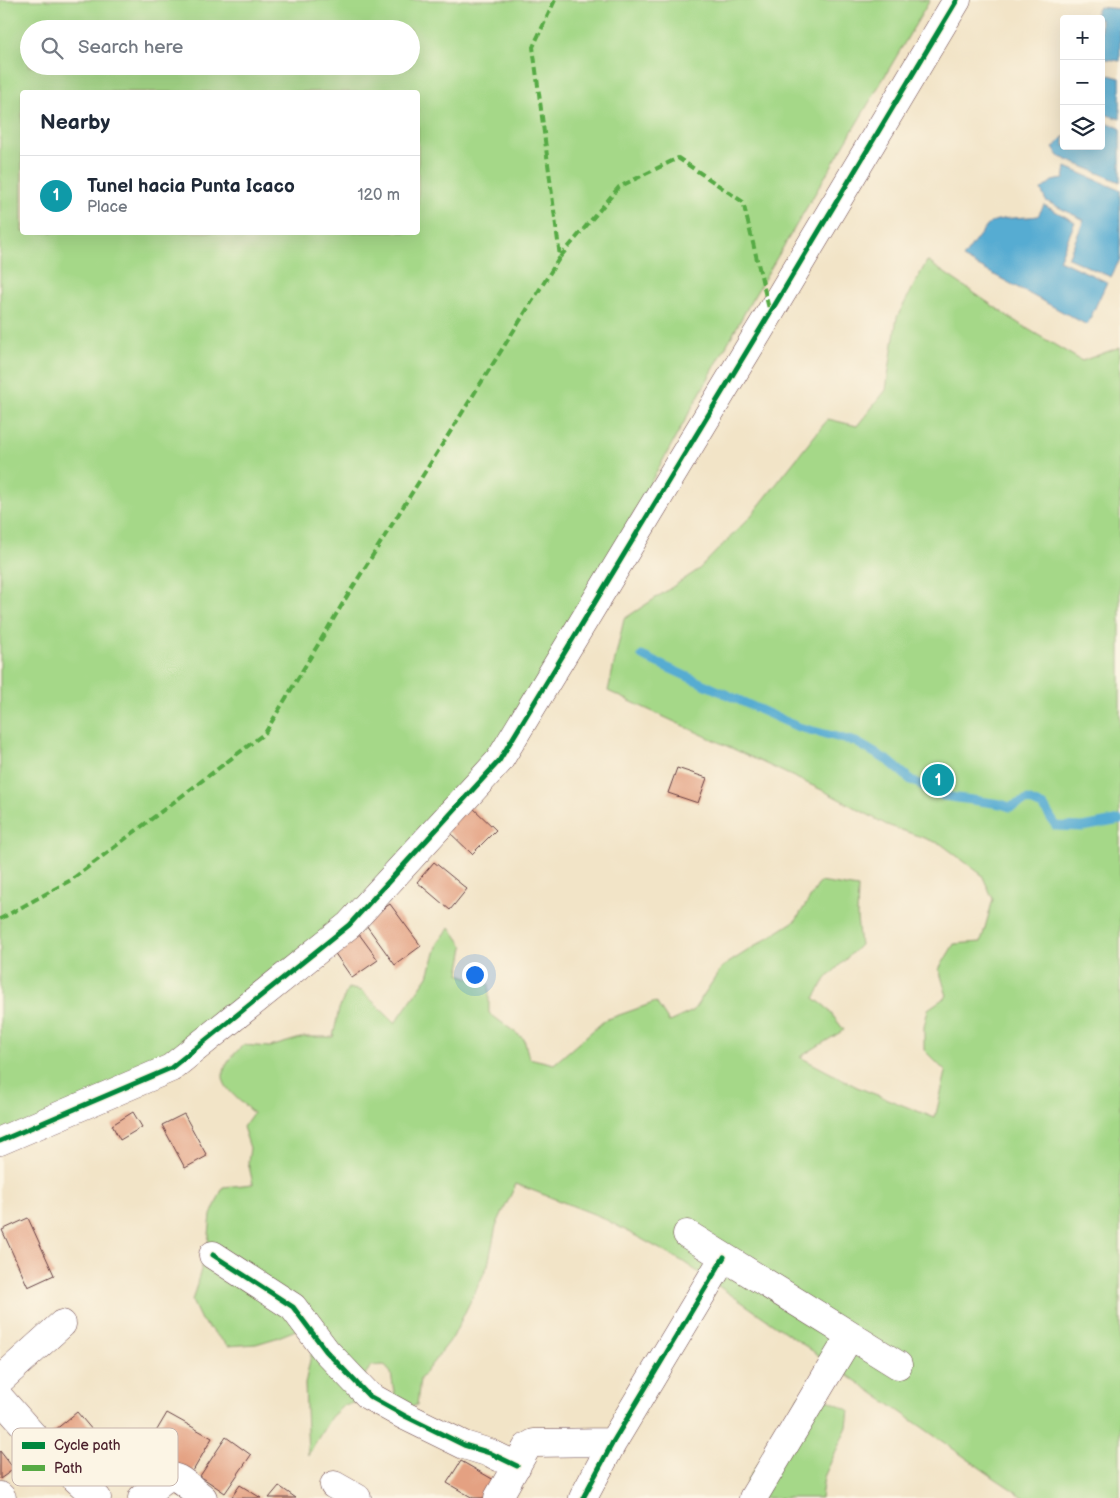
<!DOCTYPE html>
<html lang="en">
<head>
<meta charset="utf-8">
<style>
  :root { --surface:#fff; --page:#f6f6f7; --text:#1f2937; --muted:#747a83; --line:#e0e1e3; --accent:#1f6fb2 }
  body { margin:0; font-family:"Balsamiq Sans",sans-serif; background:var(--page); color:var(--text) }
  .controls { position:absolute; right:15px; top:15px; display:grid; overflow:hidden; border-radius:5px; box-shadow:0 5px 20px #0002 }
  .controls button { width:45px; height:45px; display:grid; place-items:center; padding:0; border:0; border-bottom:1px solid var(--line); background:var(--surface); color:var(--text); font:25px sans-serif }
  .you { position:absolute; left:474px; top:974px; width:18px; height:18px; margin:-12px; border:4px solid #fff; border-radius:50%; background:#1a73e8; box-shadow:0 0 0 8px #1a73e833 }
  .badge { display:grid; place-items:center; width:32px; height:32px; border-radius:50%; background:var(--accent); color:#fff; font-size:16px; font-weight:700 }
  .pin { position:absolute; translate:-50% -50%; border:2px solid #fff; box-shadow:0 1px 5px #0006 }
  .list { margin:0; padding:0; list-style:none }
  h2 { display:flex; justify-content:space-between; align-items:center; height:65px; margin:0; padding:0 20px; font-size:21px }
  h2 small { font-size:16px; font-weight:400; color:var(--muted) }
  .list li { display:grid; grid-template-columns:32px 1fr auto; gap:15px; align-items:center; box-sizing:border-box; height:80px; padding:0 20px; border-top:1px solid var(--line) }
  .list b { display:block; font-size:19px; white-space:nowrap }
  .list p { margin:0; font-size:16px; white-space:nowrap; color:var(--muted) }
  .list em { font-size:16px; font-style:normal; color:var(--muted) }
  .icon { flex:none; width:28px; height:28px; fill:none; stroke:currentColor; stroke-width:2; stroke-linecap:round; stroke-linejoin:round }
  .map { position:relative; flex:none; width:1120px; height:1498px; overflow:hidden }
  .search { position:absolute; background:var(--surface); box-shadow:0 5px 20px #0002; left:20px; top:20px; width:400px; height:55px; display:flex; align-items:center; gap:12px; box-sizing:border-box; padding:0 18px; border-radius:28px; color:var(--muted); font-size:19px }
  .panel { position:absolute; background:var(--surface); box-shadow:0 5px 20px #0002; left:20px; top:90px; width:400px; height:145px; border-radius:5px }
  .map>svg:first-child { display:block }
  .green { fill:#a5d888; stroke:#787c5a; fill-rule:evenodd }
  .water { fill:#56acd2; stroke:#50667e }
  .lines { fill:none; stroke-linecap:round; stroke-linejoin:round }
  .stream { stroke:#56acd2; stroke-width:9 }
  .building { fill:#e4a182 }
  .minor-casing { stroke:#633d42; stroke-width:29 }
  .minor { stroke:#fff; stroke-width:28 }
  .quiet { stroke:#57aa44; stroke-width:4; stroke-dasharray:8 4; stroke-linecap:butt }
  .cycleway-casing { stroke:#fcf5e5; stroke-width:8 }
  .cycleway { stroke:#00873e; stroke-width:5 }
  .key { fill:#fcf5e5; stroke:#c7b5ad; stroke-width:1 }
  .key-label { font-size:14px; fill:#4a1f2b }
</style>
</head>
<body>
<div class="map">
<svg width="1120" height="1498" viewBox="0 0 1120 1498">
  <rect width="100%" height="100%" fill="#fcf5e5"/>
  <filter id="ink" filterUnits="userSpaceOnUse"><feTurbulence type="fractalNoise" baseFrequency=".02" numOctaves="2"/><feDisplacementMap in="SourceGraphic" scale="10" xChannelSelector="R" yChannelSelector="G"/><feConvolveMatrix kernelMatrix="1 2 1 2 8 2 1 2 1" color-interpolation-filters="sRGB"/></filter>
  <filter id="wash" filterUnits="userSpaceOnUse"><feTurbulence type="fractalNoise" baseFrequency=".0096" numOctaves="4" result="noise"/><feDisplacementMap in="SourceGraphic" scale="20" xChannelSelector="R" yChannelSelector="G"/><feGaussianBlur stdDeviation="1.12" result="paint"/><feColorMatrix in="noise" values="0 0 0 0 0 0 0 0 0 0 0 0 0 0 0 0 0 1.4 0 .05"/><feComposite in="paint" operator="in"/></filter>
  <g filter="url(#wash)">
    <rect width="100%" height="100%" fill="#f2e4c7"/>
    <path class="green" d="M 0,0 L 930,0 L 750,303 L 497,760 L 347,924 L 169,1067 L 0,1138 ZM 29,29 L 411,29 L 411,66 L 29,66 ZM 22,92 L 418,92 L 418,232 L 22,232 Z
      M 927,261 L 1021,325 L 1082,361 L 1120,347 L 1120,1498 L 1025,1498 L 996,1479 L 869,1390 L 682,1261 L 599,1216 L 516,1184 L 496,1226 L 488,1265 L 453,1337 L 420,1379 L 417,1405 L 397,1411 L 391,1373 L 384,1365 L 371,1366 L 358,1385 L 358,1402 L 344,1405 L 331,1417 L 308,1455 L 305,1384 L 318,1321 L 276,1338 L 256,1344 L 228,1346 L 201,1320 L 192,1301 L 208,1245 L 211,1215 L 223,1187 L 253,1184 L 248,1162 L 250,1148 L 243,1127 L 253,1113 C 224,1086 208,1079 243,1045 L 270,1047 L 304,1037 L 333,1037 L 339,1009 L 348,988 L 362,991 L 395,1023 L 428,976 L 438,943 L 450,927 L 464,947 L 459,974 L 489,985 L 489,1013 L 524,1039 L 529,1058 L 554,1064 L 605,1020 L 656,1002 L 669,1022 L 693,1011 L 722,967 L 796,920 L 820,882 L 858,888 L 857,918 L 860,945 L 826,979 L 814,998 L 826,1007 L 844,1030 L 800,1057 L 857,1087 L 935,1118 L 946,1072 L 924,1050 L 924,1027 L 928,1009 L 947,996 L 939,969 L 954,944 L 981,942 L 993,899 L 982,875 L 941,844 L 887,825 L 824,791 L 608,691 L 624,619 L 698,570 L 750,517 L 828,419 L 857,426 L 886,390 L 897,317 Z
      M 801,1394 L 818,1395 L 849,1410 L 847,1427 L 824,1477 L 821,1498 L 746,1498 L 747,1481 Z"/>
    <path class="water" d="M 1099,7 L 1120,9 L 1120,61 L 1101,58 L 1101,19 L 1092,19 Z
      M 1101,73 L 1120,78 L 1120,119 L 1101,113 Z
      M 1101,121 L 1120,128 L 1120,182 L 1060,157 L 1053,148 L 1064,136 L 1064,146 L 1101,146 Z
      M 1066,167 L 1120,190 L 1120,259 L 1111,277 L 1068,258 L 1084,220 L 1046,201 L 1041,190 L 1052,181 L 1064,179 Z
      M 1044,205 L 1075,222 L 1059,260 L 1107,282 L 1087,325 L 963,258 C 969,250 985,226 992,222 C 1001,217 1027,218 1038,216 Z"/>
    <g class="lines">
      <path class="stream" d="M 642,656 L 798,727 L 856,742 L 890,762 L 911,780 L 943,796 L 1001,804 L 1010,807 L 1028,800 L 1044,807 L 1056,826 L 1083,827 L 1120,820"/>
    </g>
    <g id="blocks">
      <path class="building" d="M 677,768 L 707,778 L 698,803 L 668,793 Z
        M 470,805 L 496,830 L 472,854 L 446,829 Z
        M 434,862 L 467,889 L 450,910 L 417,882 Z
        M 390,904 L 421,946 L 395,965 L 364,922 Z
        M 359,934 L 378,960 L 352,978 L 334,952 Z
        M 133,1112 L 142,1127 L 120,1140 L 112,1125 Z
        M 184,1114 L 207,1156 L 185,1168 L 162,1125 Z
        M 28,1218 L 54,1275 L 28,1287 L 2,1230 Z
        M 77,1412 L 93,1431 L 65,1454 L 49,1435 Z
        M 167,1413 L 212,1438 L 189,1478 L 144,1452 Z
        M 226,1437 L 251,1455 L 225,1493 L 200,1476 Z
        M 0,1451 L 14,1469 L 0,1479 Z
        M 461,1461 L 501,1484 L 493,1498 L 473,1498 L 447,1483 Z
        M 240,1485 L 261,1498 L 231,1498 Z
        M 279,1486 L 296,1498 L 269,1498 Z"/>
    </g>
  </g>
  <g filter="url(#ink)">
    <use href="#blocks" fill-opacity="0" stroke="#633d42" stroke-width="1"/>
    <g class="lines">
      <g class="minor-casing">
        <path id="minor" d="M 0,1141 L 171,1068 L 349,925 L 499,761 L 770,313 L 957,0
          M 687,1234 L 898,1365
          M 213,1255 L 293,1307 L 326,1351 L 369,1396 L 405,1416 L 464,1445 L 490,1453 L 517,1466
          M 0,1380 L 62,1324
          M 0,1398 L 53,1458 L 97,1498
          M 334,1485 L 357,1498
          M 0,1496 L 2,1498
          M 142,1498 C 174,1470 170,1471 203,1498
          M 498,1498 L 527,1447 L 534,1443 L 613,1442
          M 583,1498 L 613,1442 L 724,1257
          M 753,1498 L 850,1336"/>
      </g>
      <use href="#minor" class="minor"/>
      <path class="quiet" d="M 560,257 L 619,187 L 678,158 L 743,202 L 770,313
        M 0,919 L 71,880 L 265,733 L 349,593 L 560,257 L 533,47 L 555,0"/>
      <g class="cycleway-casing">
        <path id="cycleway" d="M 0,1141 L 171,1068 L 349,925 L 499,761 L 770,313 L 957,0
          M 213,1255 L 293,1307 L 326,1351 L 369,1396 L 405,1416 L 464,1445 L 490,1453 L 517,1466
          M 583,1498 L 613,1442 L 724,1257"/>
      </g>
      <use href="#cycleway" class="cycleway"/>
    </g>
  </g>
  <rect x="12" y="1428" width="166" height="58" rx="8" class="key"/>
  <rect x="22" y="1442" width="23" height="7" fill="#00873e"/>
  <rect x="22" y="1465" width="23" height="6" fill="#57aa44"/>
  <g class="key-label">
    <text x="54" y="1450">Cycle path</text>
    <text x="54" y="1473">Path</text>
  </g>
</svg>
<div class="controls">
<button>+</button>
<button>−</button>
<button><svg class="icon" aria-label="layers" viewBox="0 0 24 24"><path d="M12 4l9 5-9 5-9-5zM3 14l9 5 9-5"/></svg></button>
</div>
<div class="you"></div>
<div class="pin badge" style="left:938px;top:780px;background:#0f9aa8">1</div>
<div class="search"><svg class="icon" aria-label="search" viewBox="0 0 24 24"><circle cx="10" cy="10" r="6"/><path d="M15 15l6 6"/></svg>Search here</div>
<section class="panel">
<h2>Nearby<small></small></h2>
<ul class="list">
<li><span class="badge" style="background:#0f9aa8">1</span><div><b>Tunel hacia Punta Icaco</b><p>Place</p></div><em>120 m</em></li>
</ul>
</section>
</div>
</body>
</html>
